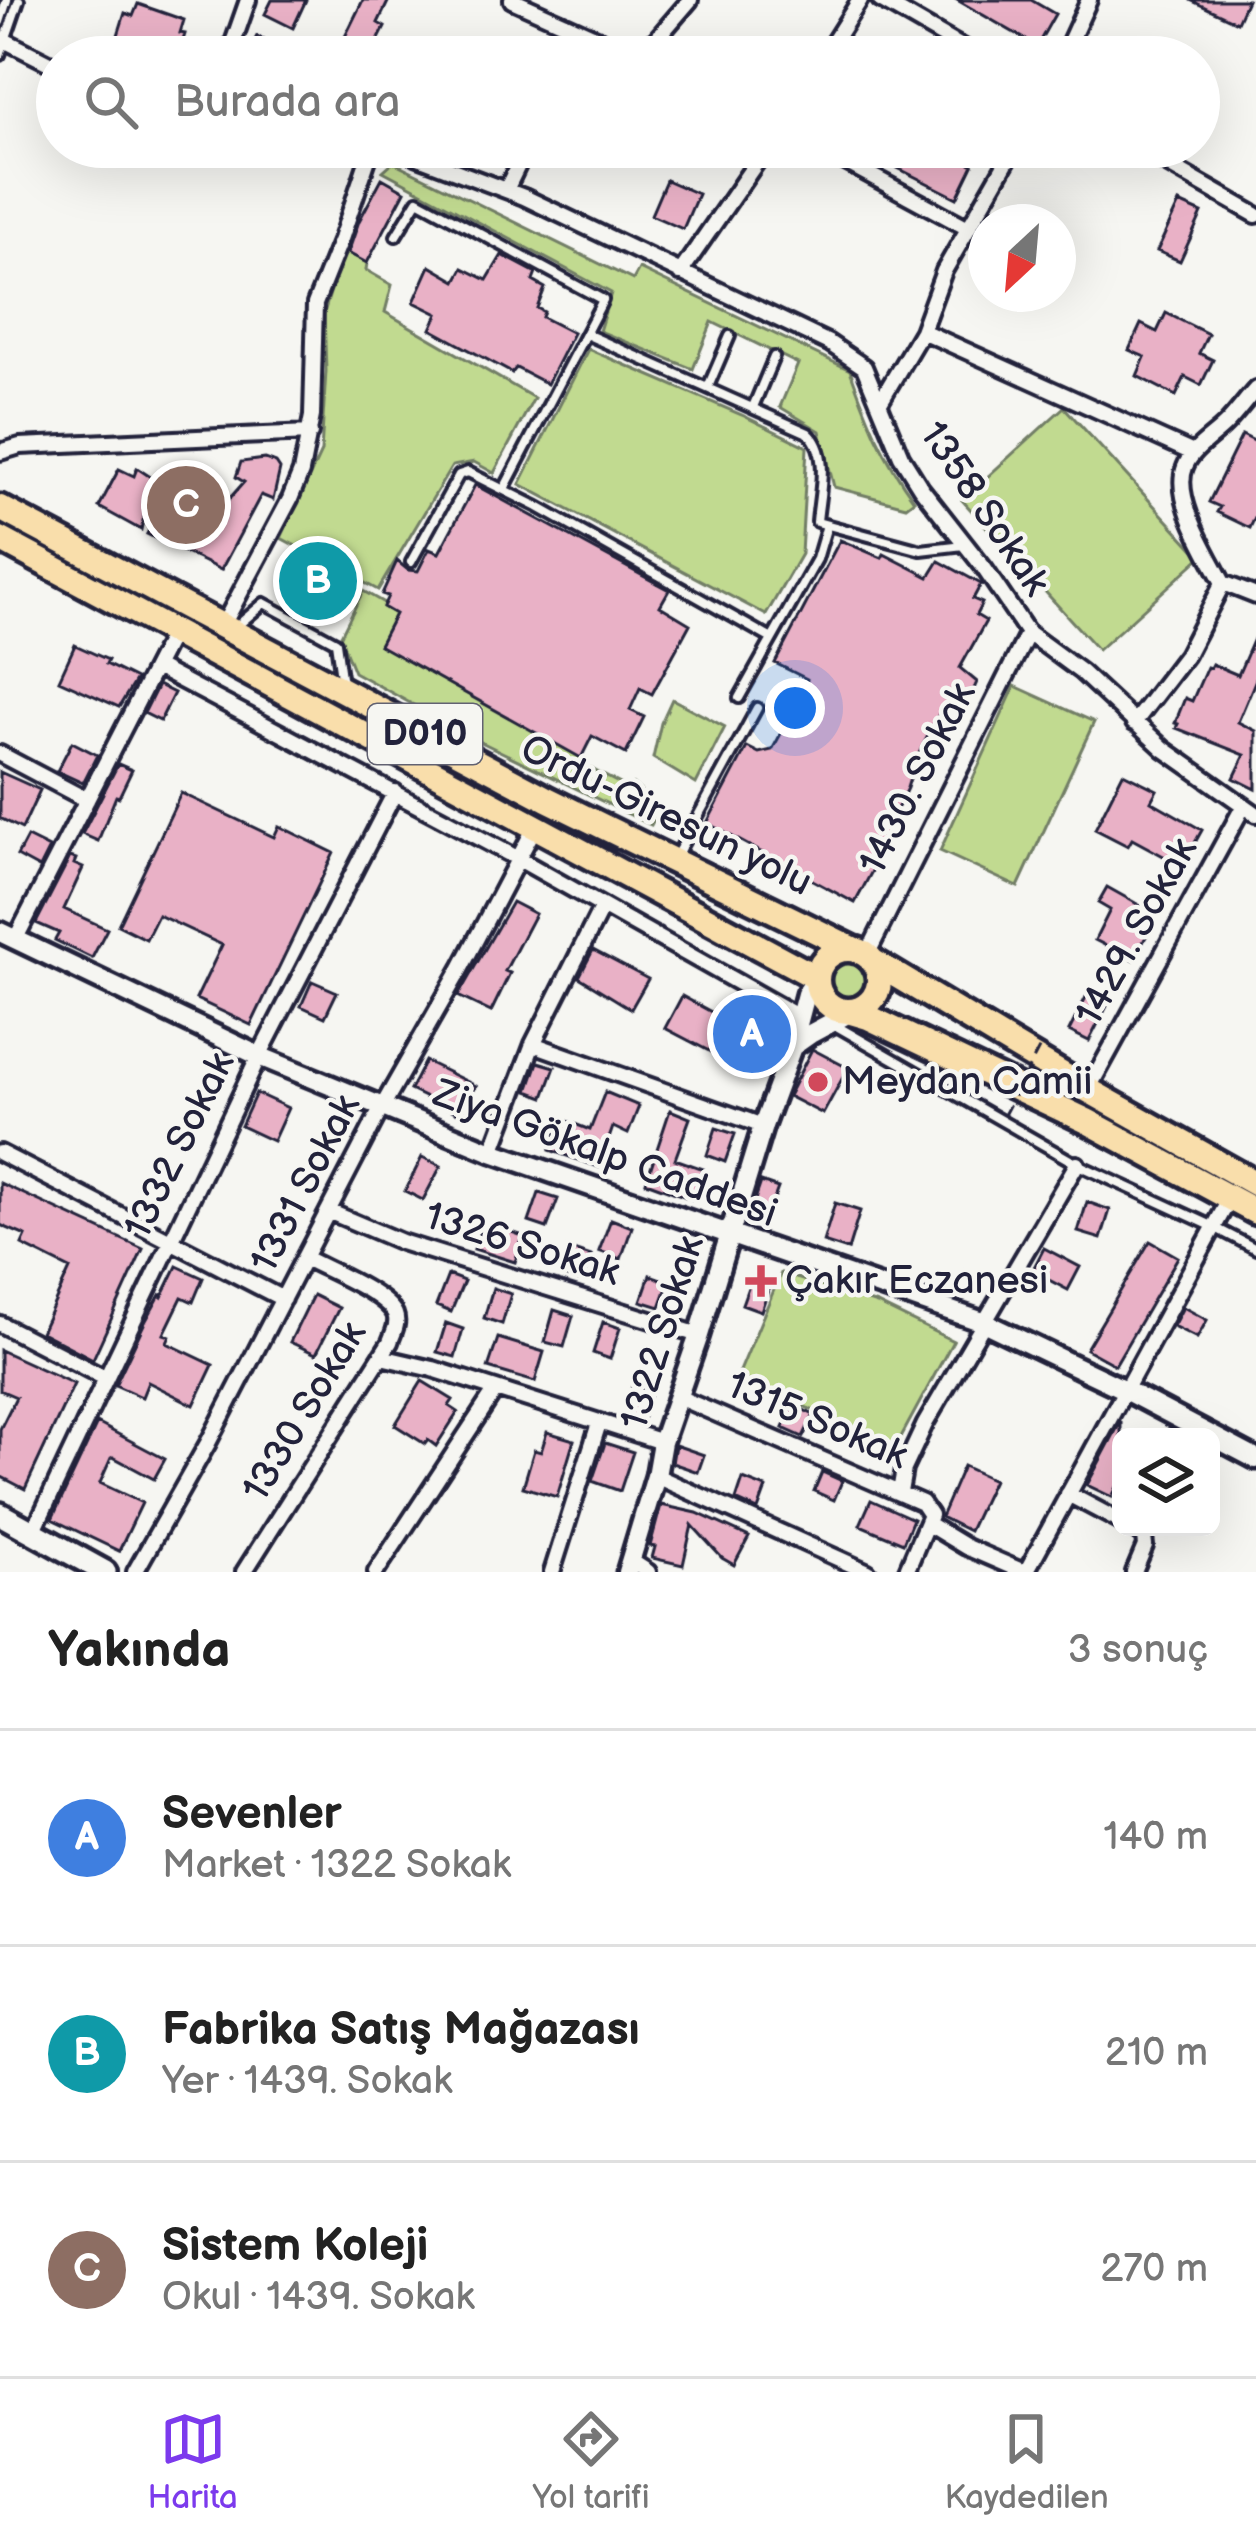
<!DOCTYPE html>
<html lang="tr">
<head>
<meta charset="utf-8">
<style>
  :root { --surface:#fff; --page:#f6f6f6; --text:#222; --muted:#767676; --line:#e0e0e0; --accent:#7c3aed }
  body { margin:0; font-family:"Balsamiq Sans",sans-serif; background:var(--page); color:var(--text) }
  .controls { position:absolute; right:36px; bottom:36px; display:grid; overflow:hidden; border-radius:18px; box-shadow:0 12px 48px #0002 }
  .controls button { width:108px; height:108px; display:grid; place-items:center; padding:0; border:0; border-bottom:3px solid var(--line); background:var(--surface); color:var(--text); font:60px sans-serif }
  .compass { position:absolute; left:968px; top:204px; width:108px; height:108px; border-radius:50%; background:var(--surface); box-shadow:0 12px 48px #0002; rotate:206deg }
  .you { position:absolute; left:795px; top:708px; width:42px; height:42px; margin:-30px; border:9px solid #fff; border-radius:50%; background:#1a73e8; box-shadow:0 0 0 18px #1a73e833 }
  .badge { display:grid; place-items:center; width:78px; height:78px; border-radius:50%; background:var(--accent); color:#fff; font-size:39px; font-weight:700 }
  .pin { position:absolute; translate:-50% -50%; border:6px solid #fff; box-shadow:0 3px 12px #0006 }
  .list { margin:0; padding:0; list-style:none }
  h2 { display:flex; justify-content:space-between; align-items:center; height:156px; margin:0; padding:0 48px; font-size:51px }
  h2 small { font-size:39px; font-weight:400; color:var(--muted) }
  .list li { display:grid; grid-template-columns:78px 1fr auto; gap:36px; align-items:center; box-sizing:border-box; height:216px; padding:0 48px; border-top:3px solid var(--line) }
  .list b { display:block; font-size:45px; white-space:nowrap }
  .list p { margin:0; font-size:39px; white-space:nowrap; color:var(--muted) }
  .list em { font-size:39px; font-style:normal; color:var(--muted) }
  .icon { flex:none; width:66px; height:66px; fill:none; stroke:currentColor; stroke-width:2; stroke-linecap:round; stroke-linejoin:round }
  .map { position:relative; flex:none; width:1256px; height:1572px; overflow:hidden }
  .search { position:absolute; background:var(--surface); box-shadow:0 12px 48px #0002; left:36px; right:36px; top:36px; height:132px; display:flex; align-items:center; gap:30px; box-sizing:border-box; padding:0 42px; border-radius:66px; color:var(--muted); font-size:45px }
  .sheet { height:804px; background:var(--surface) }
  nav { display:flex; justify-content:space-around; align-items:center; box-sizing:border-box; height:168px; border-top:3px solid var(--line); background:var(--surface); font-size:33px; color:var(--muted) }
  nav a { display:grid; justify-items:center; gap:6px }
  nav .on { color:var(--accent) }
  .map>svg:first-child { display:block }
  .green { fill:#c1da90; stroke:#727e66; stroke-width:3 }
  .building { fill:#e9b1c6; stroke:#22223b; stroke-width:3 }
  .lines { fill:none; stroke-linecap:round; stroke-linejoin:round }
  .service-casing { stroke:#22223b; stroke-width:16 }
  .minor-casing { stroke:#22223b; stroke-width:22 }
  .tertiary-casing { stroke:#22223b; stroke-width:27 }
  .secondary-casing { stroke:#22223b; stroke-width:30 }
  .trunk-casing { stroke:#22223b; stroke-width:33 }
  .service { stroke:#f6f6f2; stroke-width:8 }
  .minor { stroke:#f6f6f2; stroke-width:14 }
  .tertiary { stroke:#f6f6f2; stroke-width:18 }
  .secondary { stroke:#f6f6f2; stroke-width:21 }
  .trunk { stroke:#f9deab; stroke-width:24 }
  .path-bridge { stroke:#22223b; stroke-width:3; stroke-dasharray:12 9; stroke-linecap:butt }
  .poi-dot { fill:#d1495b; stroke:#f6f6f2; stroke-width:4.5 }
  .labels { text-anchor:middle; dominant-baseline:central; stroke-width:9; stroke-linejoin:round; paint-order:stroke }
  .shield { fill:#f6f6f2; stroke:#626272; stroke-width:3 }
  .shield-label { font-size:36px; font-weight:bold; fill:#22223b }
  .street-label { font-size:39px; fill:#22223b; stroke:#f6f6f2 }
  .poi-label { font-size:39px; fill:#22223b; stroke:#f6f6f2; text-anchor:start }
</style>
</head>
<body>
<div class="map">
<svg width="1256" height="1572" viewBox="0 0 1256 1572">
  <rect width="100%" height="100%" fill="#f6f6f2"/>
  <filter id="ink" filterUnits="userSpaceOnUse"><feTurbulence type="fractalNoise" baseFrequency=".00833" numOctaves="2"/><feDisplacementMap in="SourceGraphic" scale="24" xChannelSelector="R" yChannelSelector="G"/><feConvolveMatrix kernelMatrix="1 2 1 2 8 2 1 2 1" color-interpolation-filters="sRGB"/></filter>
  <g filter="url(#ink)">
    <path class="green" d="M 393,162 L 633,280 L 639,269 L 850,370 C 868,420 882,456 914,500 L 906,506 L 834,487 L 820,431 L 780,407 L 798,364 L 712,322 L 693,369 L 599,331 L 611,293 L 383,171 Z
      M 343,250 L 367,263 L 366,270 L 392,285 L 385,312 L 534,398 L 494,473 L 474,462 L 452,466 L 378,590 L 281,538 L 321,452 L 326,371 L 324,313 Z
      M 588,349 L 742,415 L 807,447 L 801,554 L 766,615 L 520,484 Z
      M 1064,407 L 1201,557 L 1098,650 L 962,500 Z
      M 363,591 L 384,603 L 383,607 L 395,614 L 581,758 L 580,763 L 630,789 L 633,784 L 660,808 L 651,825 L 475,739 L 354,672 L 340,637 Z
      M 1015,686 L 1094,722 L 1018,887 L 940,851 Z
      M 672,699 L 725,727 L 696,784 L 653,758 L 661,723 Z
      M830 980a19 19 0 1 1 38 0a19 19 0 1 1-38 0Z
      M 781,1273 L 877,1304 L 953,1341 L 895,1448 L 738,1376 Z"/>
    <path class="building" d="M 272,0 L 306,0 L 293,28 L 265,14 Z
      M 363,0 L 389,0 L 378,23 L 385,27 L 370,57 L 346,57 L 337,53 Z
      M 957,0 L 1031,0 L 1055,14 L 1037,46 Z
      M 1190,0 L 1247,0 L 1237,22 Z
      M 138,4 L 184,20 L 180,33 L 185,34 L 178,57 L 131,57 L 113,51 L 125,13 L 133,16 Z
      M 257,36 L 297,57 L 246,57 Z
      M 856,147 L 938,147 L 973,165 L 957,198 Z
      M 382,178 L 405,191 L 367,263 L 348,253 L 359,221 Z
      M 666,180 L 698,194 L 683,229 L 651,215 Z
      M 1179,203 L 1202,213 L 1180,261 L 1157,251 Z
      M 502,255 L 536,273 L 533,281 L 545,288 L 537,308 L 544,312 L 542,317 L 573,333 L 547,384 L 516,368 L 512,373 L 431,329 L 438,314 L 414,302 L 430,266 L 456,281 L 463,268 L 487,280 Z
      M 1166,313 L 1208,334 L 1199,353 L 1213,360 L 1201,385 L 1185,377 L 1176,396 L 1137,376 L 1145,357 L 1129,350 L 1141,324 L 1157,332 Z
      M 1242,435 L 1256,442 L 1256,515 L 1250,528 L 1217,512 L 1220,507 L 1209,502 Z
      M 265,459 L 276,463 L 280,469 L 273,500 L 261,495 L 221,570 L 147,534 L 181,468 L 212,485 L 210,489 L 229,499 L 244,482 L 236,477 L 241,462 Z
      M 137,468 L 152,478 L 141,530 L 99,507 L 119,469 L 134,476 Z
      M 475,485 L 669,590 L 660,606 L 690,624 L 652,694 L 640,688 L 630,710 L 644,717 L 626,754 L 592,736 L 581,758 L 379,645 L 395,614 L 383,607 L 388,596 L 382,594 L 397,561 L 408,570 L 418,571 L 429,549 L 439,553 Z
      M 840,540 L 882,558 L 884,554 L 929,577 L 939,561 L 981,584 L 973,599 L 982,603 L 976,615 L 986,621 L 960,668 L 977,682 L 968,702 L 957,694 L 954,701 L 951,699 L 945,712 L 941,710 L 910,771 L 912,772 L 907,788 L 897,809 L 902,815 L 855,903 L 707,823 L 747,747 L 759,753 L 772,750 L 806,688 L 807,679 L 775,663 Z
      M 302,555 L 348,579 L 334,606 L 289,582 Z
      M 1256,634 L 1256,679 L 1238,722 L 1256,731 L 1256,789 L 1234,778 L 1245,755 L 1176,728 L 1178,724 L 1175,723 L 1185,698 L 1192,701 L 1207,667 L 1210,668 L 1212,664 L 1238,675 Z
      M 75,645 L 108,660 L 106,664 L 136,679 L 119,707 L 59,680 Z
      M 158,685 L 174,693 L 160,721 L 144,713 Z
      M 72,742 L 97,755 L 83,783 L 57,771 Z
      M 118,764 L 132,770 L 119,797 L 116,796 L 98,841 L 82,834 Z
      M 0,772 L 40,790 L 22,829 L 0,818 Z
      M 1123,773 L 1157,790 L 1151,801 L 1202,830 L 1182,866 L 1132,839 L 1128,846 L 1095,829 Z
      M 181,793 L 274,837 L 279,826 L 334,853 L 251,1025 L 196,999 L 222,945 L 158,915 L 146,939 L 118,925 Z
      M 27,837 L 49,848 L 39,868 L 17,856 Z
      M 70,857 L 76,859 L 74,864 L 83,868 L 64,909 L 107,929 L 92,958 L 55,940 L 59,933 L 36,923 Z
      M 1107,887 L 1157,915 L 1134,960 L 1095,940 L 1110,910 L 1098,903 Z
      M 512,902 L 535,914 L 505,971 L 510,973 L 491,1012 L 458,996 Z
      M 593,950 L 648,979 L 631,1009 L 579,977 Z
      M 312,981 L 337,992 L 325,1017 L 301,1006 Z
      M 1087,995 L 1107,1006 L 1089,1041 L 1069,1031 Z
      M 682,996 L 739,1027 L 740,1024 L 764,1035 L 749,1068 L 707,1050 L 665,1028 Z
      M 812,1049 L 848,1068 L 823,1114 L 788,1096 Z
      M 425,1061 L 476,1086 L 462,1115 L 410,1090 Z
      M 538,1062 L 555,1067 L 544,1097 L 528,1091 Z
      M 605,1092 L 639,1106 L 628,1134 L 613,1127 L 599,1167 L 550,1150 L 562,1119 L 590,1130 Z
      M 256,1093 L 288,1108 L 273,1141 L 241,1126 Z
      M 670,1110 L 690,1118 L 675,1159 L 703,1169 L 692,1199 L 646,1182 Z
      M 716,1128 L 735,1134 L 725,1162 L 707,1155 Z
      M 422,1157 L 441,1166 L 423,1200 L 405,1191 Z
      M 761,1182 L 778,1188 L 764,1226 L 748,1220 Z
      M 0,1183 L 143,1249 L 93,1359 L 41,1332 L 70,1269 L 22,1245 L 26,1236 L 0,1225 Z
      M 539,1193 L 558,1199 L 547,1228 L 529,1222 Z
      M 1087,1202 L 1110,1210 L 1101,1239 L 1078,1232 Z
      M 835,1203 L 860,1211 L 848,1250 L 823,1242 Z
      M 611,1219 L 632,1227 L 621,1259 L 599,1251 Z
      M 483,1222 L 523,1236 L 515,1262 L 474,1249 Z
      M 1150,1241 L 1178,1257 L 1115,1365 L 1086,1349 Z
      M 1044,1248 L 1080,1267 L 1068,1290 L 1032,1271 Z
      M 573,1250 L 591,1256 L 582,1281 L 564,1276 Z
      M 177,1266 L 203,1278 L 193,1302 L 182,1297 L 164,1334 L 170,1336 L 167,1343 L 213,1365 L 194,1405 L 148,1382 L 142,1397 L 115,1385 L 144,1324 L 160,1295 L 162,1297 Z
      M 448,1275 L 464,1281 L 451,1312 L 436,1306 Z
      M 650,1275 L 669,1282 L 660,1307 L 641,1301 Z
      M 752,1276 L 771,1282 L 761,1311 L 742,1304 Z
      M 493,1288 L 511,1294 L 502,1324 L 484,1318 Z
      M 313,1295 L 339,1308 L 316,1354 L 290,1342 Z
      M 1183,1307 L 1207,1320 L 1197,1338 L 1173,1326 Z
      M 554,1310 L 573,1316 L 564,1347 L 545,1342 Z
      M 603,1322 L 620,1328 L 610,1359 L 593,1353 Z
      M 446,1323 L 463,1329 L 455,1357 L 437,1352 Z
      M 498,1338 L 544,1352 L 535,1382 L 488,1368 Z
      M 0,1350 L 74,1384 L 25,1489 L 0,1476 L 0,1429 L 16,1397 L 0,1390 Z
      M 422,1381 L 453,1400 L 449,1406 L 458,1412 L 436,1446 L 428,1440 L 425,1444 L 395,1425 Z
      M 632,1386 L 651,1391 L 643,1420 L 624,1415 Z
      M 793,1405 L 814,1415 L 803,1437 L 783,1428 Z
      M 1121,1421 L 1121,1479 L 1112,1497 L 1087,1485 Z
      M 97,1423 L 165,1459 L 154,1479 L 113,1457 L 111,1458 L 100,1483 L 142,1503 L 119,1551 L 52,1519 Z
      M 547,1432 L 574,1440 L 557,1497 L 523,1487 L 534,1450 L 541,1452 Z
      M 605,1443 L 633,1452 L 620,1491 L 592,1481 Z
      M 675,1445 L 704,1455 L 698,1472 L 672,1463 Z
      M 963,1466 L 993,1480 L 969,1531 L 941,1517 Z
      M 822,1472 L 842,1481 L 834,1500 L 814,1491 Z
      M 743,1479 L 766,1488 L 758,1510 L 736,1500 Z
      M 871,1500 L 913,1519 L 903,1543 L 860,1525 Z
      M 661,1505 L 697,1513 L 749,1537 L 734,1565 L 722,1558 L 692,1525 L 683,1565 L 652,1558 L 655,1547 L 650,1546 Z"/>
    <g class="lines">
      <g class="service-casing">
        <path id="service" d="M 0,22 L 7,0
          M 0,55 L 19,0
          M 396,236 L 418,200 L 603,300 L 504,489
          M 586,334 L 808,433 C 831,453 819,494 817,522 L 921,550 L 964,545
          M 708,387 L 730,336
          M 753,407 L 774,357
          M 411,562 L 459,475 L 468,472 L 538,507 L 772,639
          M 237,626 L 264,603 L 336,642 L 342,684
          M 739,698 L 817,559 L 827,525
          M 674,860 L 757,708
          M 833,1024 L 1077,1164 L 1212,1226 L 1256,1249"/>
      </g>
      <g class="minor-casing">
        <path id="minor" d="M 512,0 L 599,39 L 628,57
          M 880,0 L 979,57
          M 0,38 L 57,67
          M 228,57 L 248,0
          M 580,57 L 599,39
          M 641,57 L 690,0
          M 824,57 L 860,0
          M 1063,57 L 1089,0
          M 392,147 L 524,197 L 829,343 L 864,367 L 901,456 L 921,488 L 984,568 L 1028,633 L 1081,672 L 1164,749 L 1256,814
          M 818,147 L 968,228
          M 1137,147 L 1256,215
          M 506,190 L 527,147
          M 680,273 L 767,147
          M 922,331 L 1193,453
          M 880,402 L 922,331 L 944,271 L 1015,147
          M 0,452 L 20,446 L 310,433
          M 1223,583 L 1256,596
          M 222,627 L 290,499 L 301,472 L 312,416 L 315,304 L 341,239 L 372,147
          M 156,667 L 517,858 L 799,1017
          M 1134,723 L 1186,655 L 1223,583 C 1209,555 1172,498 1185,467 C 1191,450 1212,438 1225,425 C 1236,414 1245,401 1256,389
          M 0,754 L 87,800
          M 15,940 L 174,630
          M 867,955 L 1028,633
          M 533,1044 L 763,1126
          M 1088,1090 L 1243,807
          M 492,1152 L 533,1044 L 602,907
          M 0,1153 L 283,1299
          M 328,1211 L 401,1242 L 699,1335
          M 0,1324 L 105,1378
          M 381,1357 L 433,1369 L 662,1442
          M 678,1397 L 922,1503 L 930,1515 L 906,1572
          M 656,1476 L 868,1572
          M 900,1492 L 904,1469 L 925,1424 L 1077,1164
          M 1068,1494 L 1121,1522
          M 928,1524 L 966,1547 L 1024,1572
          M 1132,1527 L 1144,1537 L 1145,1546 L 1134,1572
          M 33,1532 L 259,1056 L 395,792
          M 631,1561 L 648,1572
          M 135,1572 L 208,1443 L 382,1107 L 461,968 L 535,827
          M 244,1572 L 390,1342 C 393,1333 399,1324 395,1314 C 385,1293 327,1270 305,1258
          M 376,1572 L 496,1389
          M 552,1572 L 599,1423
          M 1026,1572 L 1230,1198"/>
      </g>
      <g class="tertiary-casing">
        <path id="tertiary" d="M 0,932 L 259,1056 L 492,1152 L 983,1322 L 1123,1389 L 1256,1459
          M 817,978 L 806,994 L 792,1047 L 812,1033 L 851,1012
          M 627,1572 L 656,1476 L 662,1442 L 699,1335 L 763,1126 L 792,1047"/>
      </g>
      <g class="secondary-casing">
        <path id="secondary" d="M 0,1514 L 105,1572"/>
      </g>
      <g class="trunk-casing">
        <path id="trunk" d="M 0,508 L 547,799 L 855,950
          M 0,539 L 817,978
          M817 980a31 31 0 1 1 62 0a31 31 0 1 1-62 0Z
          M 874,962 L 1088,1090 L 1256,1184
          M 851,1012 L 868,1017 L 1087,1121 L 1256,1212"/>
      </g>
      <use href="#service" class="service"/>
      <use href="#minor" class="minor"/>
      <use href="#tertiary" class="tertiary"/>
      <use href="#secondary" class="secondary"/>
      <use href="#trunk" class="trunk"/>
      <path class="path-bridge" d="M 1004,1115 L 1042,1043"/>
    </g>
  </g>
  <g class="poi-dot">
    <circle cx="818" cy="1082" r="12"/>
    <path d="M755 1263h12v12h12v12h-12v12h-12v-12h-12v-12h12z"/>
  </g>
  <g class="labels">
    <rect class="shield" x="368" y="704" width="114" height="60" rx="9"/>
    <g class="shield-label">
      <text x="425" y="734">D010</text>
    </g>
    <g class="street-label">
      <text transform="translate(984 509) rotate(56)">1358 Sokak</text>
      <text transform="translate(918 779) rotate(-63)">1430. Sokak</text>
      <text transform="translate(666 816) rotate(26)">Ordu-Giresun yolu</text>
      <text transform="translate(1137 932) rotate(-61)">1429. Sokak</text>
      <text transform="translate(180 1146) rotate(-64)">1332 Sokak</text>
      <text transform="translate(605 1154) rotate(20)">Ziya Gökalp Caddesi</text>
      <text transform="translate(306 1184) rotate(-63)">1331 Sokak</text>
      <text transform="translate(522 1245) rotate(17)">1326 Sokak</text>
      <text transform="translate(663 1333) rotate(-73)">1322 Sokak</text>
      <text transform="translate(305 1412) rotate(-59)">1330 Sokak</text>
      <text transform="translate(817 1421) rotate(23)">1315 Sokak</text>
    </g>
    <g class="poi-label">
      <text x="842" y="1082">Meydan Camii</text>
      <text x="785" y="1281">Çakır Eczanesi</text>
    </g>
  </g>
</svg>
<div class="controls">
<button><svg class="icon" aria-label="layers" viewBox="0 0 24 24"><path d="M12 4l9 5-9 5-9-5zM3 14l9 5 9-5"/></svg></button>
</div>
<svg class="compass" viewBox="-18 -18 36 36"><path d="M0-13l5 13h-10z" fill="#e53935"/><path d="M0 13l5-13h-10z" fill="#767676"/></svg>
<div class="you"></div>
<div class="pin badge" style="left:752px;top:1034px;background:#3f7fe0">A</div>
<div class="pin badge" style="left:318px;top:581px;background:#0f9aa8">B</div>
<div class="pin badge" style="left:186px;top:505px;background:#8d6e63">C</div>
<div class="search"><svg class="icon" aria-label="search" viewBox="0 0 24 24"><circle cx="10" cy="10" r="6"/><path d="M15 15l6 6"/></svg>Burada ara</div>
</div>
<section class="sheet">
<h2>Yakında<small>3 sonuç</small></h2>
<ul class="list">
<li><span class="badge" style="background:#3f7fe0">A</span><div><b>Sevenler</b><p>Market · 1322 Sokak</p></div><em>140 m</em></li>
<li><span class="badge" style="background:#0f9aa8">B</span><div><b>Fabrika Satış Mağazası</b><p>Yer · 1439. Sokak</p></div><em>210 m</em></li>
<li><span class="badge" style="background:#8d6e63">C</span><div><b>Sistem Koleji</b><p>Okul · 1439. Sokak</p></div><em>270 m</em></li>
</ul>
</section>
<nav>
<a class="on"><svg class="icon" aria-label="map" viewBox="0 0 24 24"><path d="M3 6l6-2 6 2 6-2v14l-6 2-6-2-6 2zM9 4v14M15 6v14"/></svg>Harita</a>
<a><svg class="icon" aria-label="directions" viewBox="0 0 24 24"><path d="M12 3l9 9-9 9-9-9zM9 14v-3h6M13 9l2 2-2 2"/></svg>Yol tarifi</a>
<a><svg class="icon" aria-label="saved" viewBox="0 0 24 24"><path d="M7 4h10v16l-5-4-5 4z"/></svg>Kaydedilen</a>
</nav>
</body>
</html>
